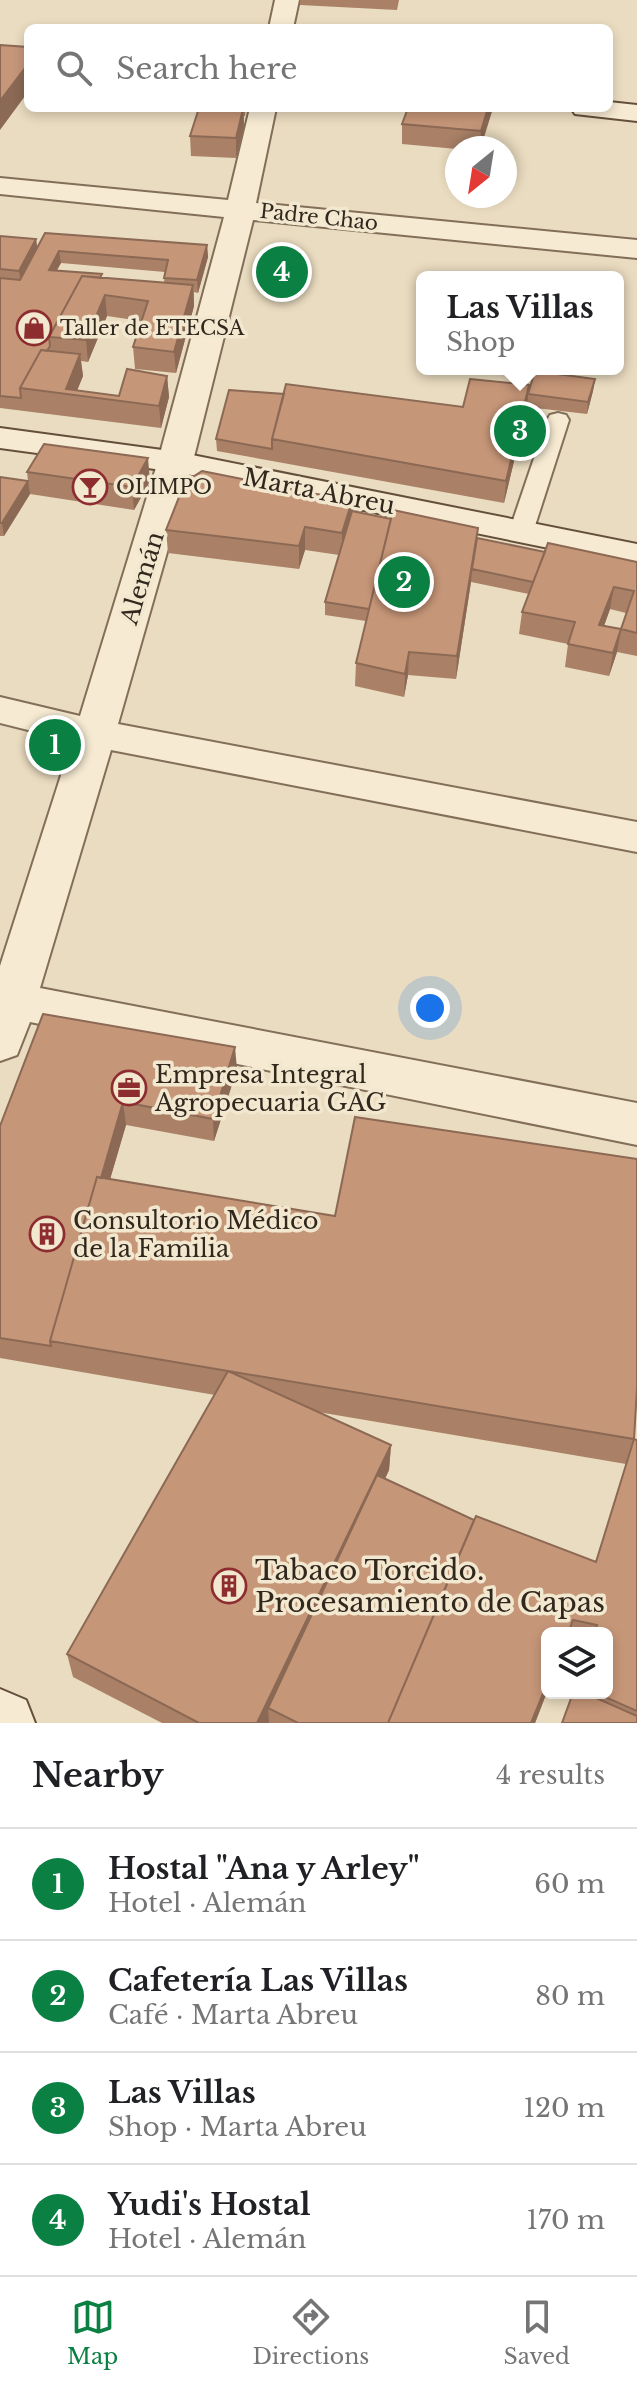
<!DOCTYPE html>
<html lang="en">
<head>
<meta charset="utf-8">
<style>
  :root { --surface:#fff; --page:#f6f6f6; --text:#202124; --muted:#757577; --line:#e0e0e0; --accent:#0b8043 }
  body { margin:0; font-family:"Libre Baskerville",serif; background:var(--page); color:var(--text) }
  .controls { position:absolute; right:24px; bottom:24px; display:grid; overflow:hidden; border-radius:12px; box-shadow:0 4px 12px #0003 }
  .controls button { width:72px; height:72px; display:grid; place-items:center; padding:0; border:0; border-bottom:2px solid var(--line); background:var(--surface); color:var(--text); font:40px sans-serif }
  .compass { position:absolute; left:445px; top:136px; width:72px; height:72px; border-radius:50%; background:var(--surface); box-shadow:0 4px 12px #0003; rotate:210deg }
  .you { position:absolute; left:430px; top:1008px; width:28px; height:28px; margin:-20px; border:6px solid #fff; border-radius:50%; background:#1a73e8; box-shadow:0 0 0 12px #1a73e833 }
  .badge { display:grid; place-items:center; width:52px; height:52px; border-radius:50%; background:var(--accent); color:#fff; font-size:26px; font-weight:700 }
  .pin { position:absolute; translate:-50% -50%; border:4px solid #fff; box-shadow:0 2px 8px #0006 }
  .popup { position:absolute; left:416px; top:271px; width:208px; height:104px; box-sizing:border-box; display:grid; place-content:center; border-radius:12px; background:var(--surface); filter:drop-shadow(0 2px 6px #0005); font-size:26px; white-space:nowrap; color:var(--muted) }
  .popup b { font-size:30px; color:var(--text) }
  .popup::after { content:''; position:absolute; left:50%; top:100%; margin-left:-16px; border:16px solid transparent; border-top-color:var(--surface) }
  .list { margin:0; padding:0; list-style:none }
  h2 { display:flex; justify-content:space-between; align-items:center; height:104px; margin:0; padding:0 32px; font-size:34px }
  h2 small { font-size:26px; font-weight:400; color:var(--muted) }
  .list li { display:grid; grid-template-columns:52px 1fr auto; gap:24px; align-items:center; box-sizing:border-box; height:112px; padding:0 32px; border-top:2px solid var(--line) }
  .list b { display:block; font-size:30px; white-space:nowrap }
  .list p { margin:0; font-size:26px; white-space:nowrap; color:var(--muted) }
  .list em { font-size:26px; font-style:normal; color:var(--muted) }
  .icon { flex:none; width:44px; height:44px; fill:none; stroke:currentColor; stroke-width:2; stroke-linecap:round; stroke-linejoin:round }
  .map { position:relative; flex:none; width:637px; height:1723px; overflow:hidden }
  .search { position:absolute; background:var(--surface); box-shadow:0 4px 12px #0003; left:24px; right:24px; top:24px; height:88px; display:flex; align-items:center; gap:20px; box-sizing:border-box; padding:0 28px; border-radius:12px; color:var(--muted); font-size:30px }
  .sheet { height:552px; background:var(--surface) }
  nav { display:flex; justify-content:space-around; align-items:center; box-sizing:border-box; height:112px; border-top:2px solid var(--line); background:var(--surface); font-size:22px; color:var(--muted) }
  nav a { display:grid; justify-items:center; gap:4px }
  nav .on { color:var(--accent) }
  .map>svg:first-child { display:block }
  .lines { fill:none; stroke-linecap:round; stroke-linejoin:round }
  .lane-casing { stroke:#826e59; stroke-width:4 }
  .street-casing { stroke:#826e59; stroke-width:4 }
  .secondary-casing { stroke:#644f3c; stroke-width:4 }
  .lane { fill:#f6ead2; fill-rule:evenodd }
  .street { fill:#f6ead2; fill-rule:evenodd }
  .secondary { fill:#f6ead2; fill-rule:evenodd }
  .wall { fill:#aa8167; fill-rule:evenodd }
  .shaded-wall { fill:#8b6954 }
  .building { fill:#c69678; stroke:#8b6954; stroke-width:2; fill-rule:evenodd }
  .labels { text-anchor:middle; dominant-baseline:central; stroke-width:7; stroke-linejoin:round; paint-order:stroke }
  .far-street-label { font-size:20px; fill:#32271d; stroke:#f2e7cf }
  .far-poi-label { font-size:20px; fill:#32271d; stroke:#f2e7cf; text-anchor:start }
  .street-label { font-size:24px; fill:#32271d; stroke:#f2e7cf }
  .poi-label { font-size:24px; fill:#32271d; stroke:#f2e7cf; text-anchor:start }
  .near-poi-label { font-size:28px; fill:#32271d; stroke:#f2e7cf; text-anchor:start }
</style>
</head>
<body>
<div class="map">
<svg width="637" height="1723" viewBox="0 0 637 1723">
  <rect width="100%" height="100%" fill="#eadcc0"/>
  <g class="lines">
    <g class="lane-casing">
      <path id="lane" d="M 558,413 L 566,415 L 569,420 L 533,532 L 530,537 L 512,537 L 509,532 L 547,420 L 550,415 Z"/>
    </g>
    <g class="street-casing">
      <path id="street" d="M 275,0 L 299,0 L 293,28 L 269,28 Z
        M 250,108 L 276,108 L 256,203 L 637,240 L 637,258 L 253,220 L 193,461 L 118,724 L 637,822 L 637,852 L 111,750 L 40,988 L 637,1103 L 637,1145 L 30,1022 L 17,1055 L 0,1061 L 0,966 L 72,741 L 0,723 L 0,697 L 80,716 L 158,461 L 224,217 L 0,194 L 0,178 L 228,200 Z"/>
    </g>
    <g class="secondary-casing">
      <path id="secondary" d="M 609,102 L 637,105 L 637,121 L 575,114 L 571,108 L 609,108 Z
        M 0,428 L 177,452 L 637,544 L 637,566 L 177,472 L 0,448 Z
        M 0,1689 L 26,1700 L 35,1723 L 0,1723 Z"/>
    </g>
    <use href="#lane" class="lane"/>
    <use href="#street" class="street"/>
    <use href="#secondary" class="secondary"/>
  </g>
  <path class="wall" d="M 300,0 L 399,0 L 397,10 L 300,5 Z
    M 199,108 L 246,108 L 245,116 L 244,116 L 244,129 L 236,158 L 191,156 L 190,136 Z
    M 493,108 L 481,148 L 457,149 L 402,144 L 402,124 Z
    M 0,236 L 36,239 L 37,248 L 207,245 L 208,257 L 198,293 L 194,292 L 194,306 L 176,373 L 135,369 L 133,347 L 141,321 L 107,316 L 88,362 L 81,361 L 83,376 L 77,391 L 119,396 L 167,376 L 169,397 L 161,428 L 0,408 ZM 61,263 L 165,272 L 164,283 L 102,278 L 57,270 Z
    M 595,379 L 593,391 L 587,414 L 527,407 L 504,503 L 217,451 L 216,439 L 463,407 L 529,385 L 528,394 Z
    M 27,472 L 150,481 L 134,510 L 30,494 L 4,536 L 0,536 L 0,477 L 28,481 Z
    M 352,511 L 391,519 L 478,528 L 477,538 L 545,552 L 637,562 L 637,656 L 617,652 L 609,676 L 565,667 L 568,644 L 519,634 L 522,612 L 529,594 L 471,582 L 456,679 L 408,675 L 404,697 L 355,686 L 356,663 L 366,621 L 325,615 L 325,602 L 339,555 L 305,550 L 299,569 L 168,553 L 166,530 ZM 610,609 L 626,613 L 621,629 L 604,626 Z
    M 237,1069 L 214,1141 L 126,1125 L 110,1179 L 634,1439 L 637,1440 L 637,1723 L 573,1693 L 607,1693 L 607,1633 L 547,1633 L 547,1692 L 535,1723 L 162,1723 L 73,1677 L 67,1654 L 215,1395 L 0,1358 L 0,1126 ZM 318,1412 L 626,1464 L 596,1562 L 474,1520 L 385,1479 L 389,1470 L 391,1445 Z"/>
  <path class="shaded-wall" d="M 28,64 L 28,92 L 0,130 L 0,101 Z
    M 488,108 L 493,108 L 480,148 L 481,131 Z
    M 243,109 L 244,129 L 236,158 L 236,138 Z
    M 36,239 L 39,260 L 22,292 L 19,271 Z
    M 207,245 L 208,257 L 198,293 L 197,280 Z
    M 59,251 L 61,263 L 50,282 L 49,270 Z
    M 193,285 L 194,306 L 176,373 L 174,352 Z
    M 105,295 L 107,316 L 88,362 L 86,340 Z
    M 80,354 L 83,376 L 75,395 L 66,389 Z
    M 167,376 L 169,397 L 161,428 L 159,406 Z
    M 595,379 L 593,391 L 587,414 L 588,402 Z
    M 529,385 L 527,407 L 504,503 L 506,481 Z
    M 148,458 L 150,481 L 134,510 L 132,487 Z
    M 28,481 L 30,494 L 4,536 L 2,523 Z
    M 352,501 L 351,524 L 342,556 L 342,533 Z
    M 305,527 L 305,550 L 299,569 L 299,546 Z
    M 478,528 L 476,550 L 472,569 L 471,582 L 456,679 L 457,656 Z
    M 614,587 L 610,609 L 596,648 L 599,625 Z
    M 621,629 L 617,652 L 609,676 L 613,653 Z
    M 409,652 L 408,675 L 404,697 L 405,674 Z
    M 235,1047 L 237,1069 L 214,1141 L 213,1119 Z
    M 123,1102 L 126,1125 L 62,1343 L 52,1341 Z
    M 391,1445 L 389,1470 L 274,1711 L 268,1708 L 269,1723 L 257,1723 Z
    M 547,1684 L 547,1692 L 535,1723 L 531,1723 Z"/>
  <path class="building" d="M 0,45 L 28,47 L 28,64 L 0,101 Z
    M 199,108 L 243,109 L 236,138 L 190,136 Z
    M 408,108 L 488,108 L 481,131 L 402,124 Z
    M 45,233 L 207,245 L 197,280 L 164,278 L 168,260 L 59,251 L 49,270 L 102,274 L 100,278 L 82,276 L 49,337 L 50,346 L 47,351 L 41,350 L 20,388 L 21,398 L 0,396 L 0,278 L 20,280 Z
    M 0,236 L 36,239 L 19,271 L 0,269 Z
    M 82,276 L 193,285 L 174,352 L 133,347 L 148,301 L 105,295 L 86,340 L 49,337 Z
    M 41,350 L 80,354 L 66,389 L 119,396 L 127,369 L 167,376 L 159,406 L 20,388 Z
    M 535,371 L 595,379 L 588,402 L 528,394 Z
    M 470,379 L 529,385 L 506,481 L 272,439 L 286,384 L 463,407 Z
    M 229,390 L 284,394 L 272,439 L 272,449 L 216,439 Z
    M 44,444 L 148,458 L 132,487 L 27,472 Z
    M 202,471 L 352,501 L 342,533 L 305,527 L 299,546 L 166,530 L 185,482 Z
    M 0,477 L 28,481 L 2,523 L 0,523 Z
    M 393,510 L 478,528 L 457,656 L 409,652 L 405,674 L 356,663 Z
    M 352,511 L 391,519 L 369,609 L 325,602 Z
    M 477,538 L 545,552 L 533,582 L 472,569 Z
    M 548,543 L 637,562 L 637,633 L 621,629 L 613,653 L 568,644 L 575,622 L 522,612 ZM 614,587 L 634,591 L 621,629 L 599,625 Z
    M 43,1014 L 235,1047 L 213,1119 L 123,1102 L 101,1178 L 97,1177 L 50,1341 L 51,1346 L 0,1338 L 0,1126 Z
    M 355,1117 L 637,1159 L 637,1388 L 634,1439 L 228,1371 L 391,1445 L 257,1723 L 199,1723 L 67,1654 L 228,1371 L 50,1341 L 97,1177 L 335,1216 Z
    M 634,1439 L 637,1440 L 637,1711 L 596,1693 L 607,1693 L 607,1633 L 594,1633 L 597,1625 L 573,1620 L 568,1633 L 547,1633 L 547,1684 L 531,1723 L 388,1723 L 476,1516 L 596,1562 Z
    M 377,1475 L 474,1520 L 388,1723 L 298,1723 L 268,1708 Z
    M 573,1693 L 585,1693 L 637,1716 L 637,1723 L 562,1723 Z"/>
  <defs>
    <g id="shop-ring" transform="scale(1.8)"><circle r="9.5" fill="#f2e7cf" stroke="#8d2d30" stroke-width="1.5"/><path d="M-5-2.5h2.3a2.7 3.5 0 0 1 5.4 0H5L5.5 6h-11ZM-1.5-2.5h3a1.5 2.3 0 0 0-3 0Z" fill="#8d2d30"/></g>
    <g id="bar-ring" transform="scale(1.8)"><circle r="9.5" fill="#f2e7cf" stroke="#8d2d30" stroke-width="1.5"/><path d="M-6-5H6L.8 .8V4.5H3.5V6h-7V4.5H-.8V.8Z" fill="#8d2d30"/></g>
    <g id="office-ring" transform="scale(1.8)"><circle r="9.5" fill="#f2e7cf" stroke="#8d2d30" stroke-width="1.5"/><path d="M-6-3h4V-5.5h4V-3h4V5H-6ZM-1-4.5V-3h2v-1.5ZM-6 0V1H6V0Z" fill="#8d2d30"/></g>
    <g id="building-ring" transform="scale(1.8)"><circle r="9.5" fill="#f2e7cf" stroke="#8d2d30" stroke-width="1.5"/><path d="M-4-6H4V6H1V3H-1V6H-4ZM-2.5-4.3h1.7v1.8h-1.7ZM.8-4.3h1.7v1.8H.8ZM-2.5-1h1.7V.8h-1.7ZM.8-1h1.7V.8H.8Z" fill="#8d2d30"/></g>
  </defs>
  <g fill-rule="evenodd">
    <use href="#shop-ring" x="34" y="328"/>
    <use href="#bar-ring" x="90" y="487"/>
    <use href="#office-ring" x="129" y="1088"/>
    <use href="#building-ring" x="47" y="1234"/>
    <use href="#building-ring" x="229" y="1586"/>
  </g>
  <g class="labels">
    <g class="far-street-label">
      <text transform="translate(319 217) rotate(6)">Padre Chao</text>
    </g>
    <g class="far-poi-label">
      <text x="60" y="328">Taller de ETECSA</text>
      <text x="116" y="487">OLIMPO</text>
    </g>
    <g class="street-label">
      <text transform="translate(319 491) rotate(11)">Marta Abreu</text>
      <text transform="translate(142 578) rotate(-73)">Alemán</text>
    </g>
    <g class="poi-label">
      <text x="155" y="1074">Empresa Integral<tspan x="155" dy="28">Agropecuaria GAG</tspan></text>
      <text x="73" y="1220">Consultorio Médico<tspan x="73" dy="28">de la Familia</tspan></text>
    </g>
    <g class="near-poi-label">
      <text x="255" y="1570">Tabaco Torcido.<tspan x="255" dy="32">Procesamiento de Capas</tspan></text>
    </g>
  </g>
</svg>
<div class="controls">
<button><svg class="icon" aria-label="layers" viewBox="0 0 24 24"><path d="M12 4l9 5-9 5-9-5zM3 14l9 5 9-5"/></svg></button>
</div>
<svg class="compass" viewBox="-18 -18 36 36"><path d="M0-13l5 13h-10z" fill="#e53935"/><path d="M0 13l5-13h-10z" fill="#757577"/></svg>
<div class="you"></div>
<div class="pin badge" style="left:55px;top:745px">1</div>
<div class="pin badge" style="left:404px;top:582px">2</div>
<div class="pin badge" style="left:520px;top:431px">3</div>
<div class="popup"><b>Las Villas</b>Shop</div>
<div class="pin badge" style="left:282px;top:272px">4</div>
<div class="search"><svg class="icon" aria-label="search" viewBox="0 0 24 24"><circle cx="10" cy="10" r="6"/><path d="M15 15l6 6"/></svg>Search here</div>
</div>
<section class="sheet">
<h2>Nearby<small>4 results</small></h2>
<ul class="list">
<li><span class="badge">1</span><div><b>Hostal &quot;Ana y Arley&quot;</b><p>Hotel · Alemán</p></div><em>60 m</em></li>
<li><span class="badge">2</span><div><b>Cafetería Las Villas</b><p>Café · Marta Abreu</p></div><em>80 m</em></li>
<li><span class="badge">3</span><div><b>Las Villas</b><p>Shop · Marta Abreu</p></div><em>120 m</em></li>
<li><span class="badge">4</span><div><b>Yudi's Hostal</b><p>Hotel · Alemán</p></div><em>170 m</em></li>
</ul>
</section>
<nav>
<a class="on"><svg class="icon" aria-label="map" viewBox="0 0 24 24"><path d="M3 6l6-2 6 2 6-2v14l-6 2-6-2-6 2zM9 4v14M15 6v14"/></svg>Map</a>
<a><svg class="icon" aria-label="directions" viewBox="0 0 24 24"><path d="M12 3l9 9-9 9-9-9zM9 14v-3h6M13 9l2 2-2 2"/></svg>Directions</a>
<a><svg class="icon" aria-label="saved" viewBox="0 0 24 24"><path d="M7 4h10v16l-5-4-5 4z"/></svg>Saved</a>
</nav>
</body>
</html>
